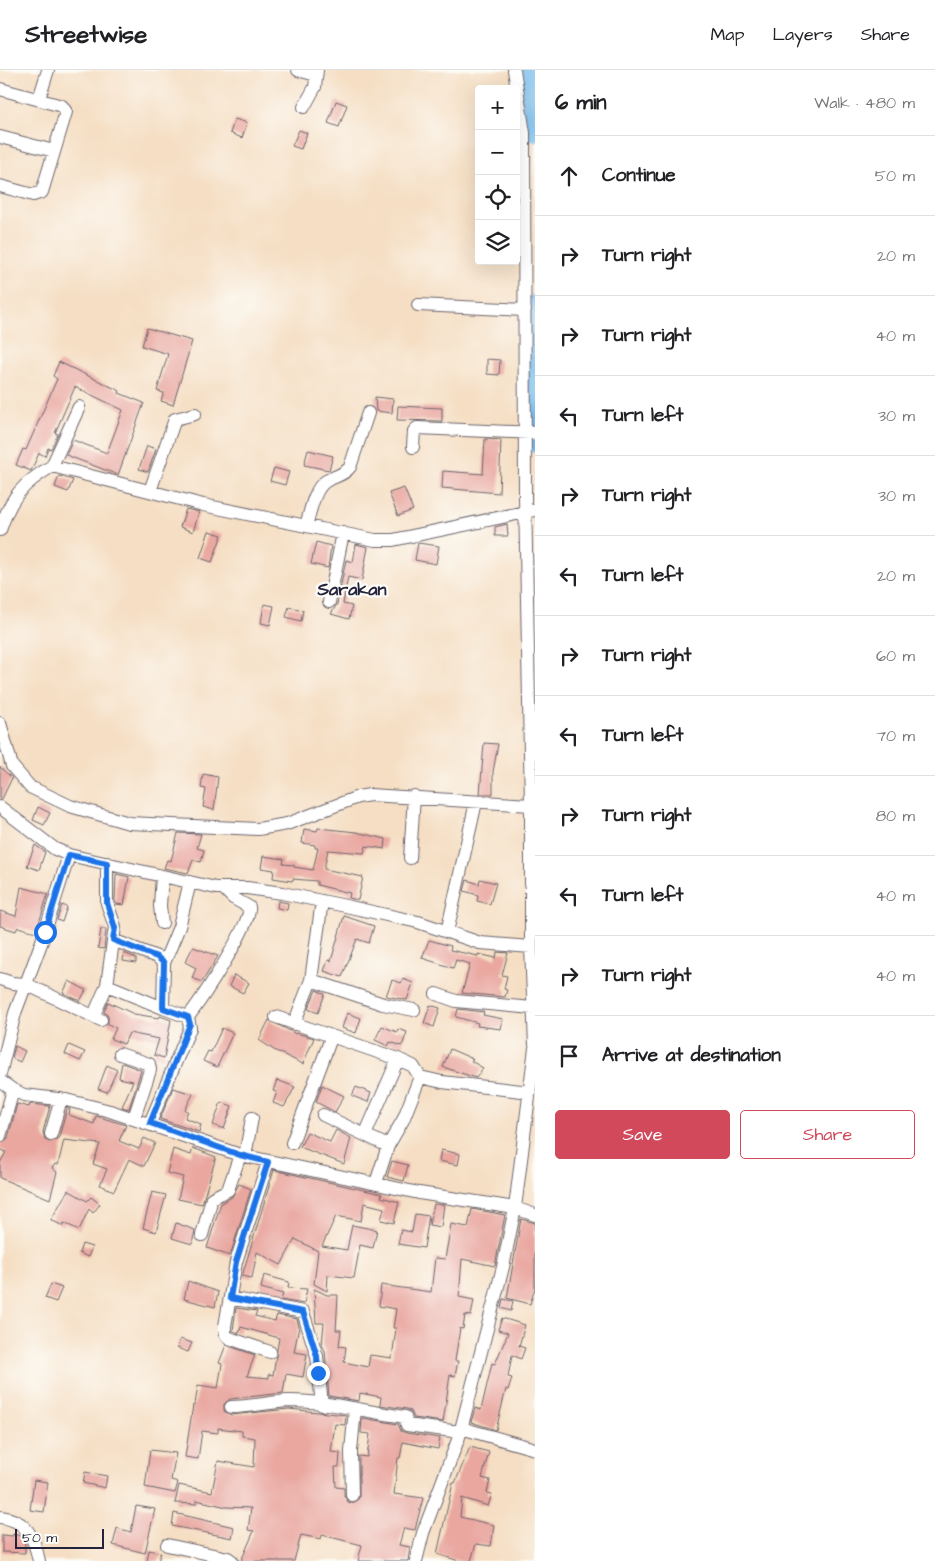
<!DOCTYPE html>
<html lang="en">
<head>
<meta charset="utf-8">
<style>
  :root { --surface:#fff; --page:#f6f6f6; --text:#202124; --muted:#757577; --line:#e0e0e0; --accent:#d1495b }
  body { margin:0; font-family:"Architects Daughter",sans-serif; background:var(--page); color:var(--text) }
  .controls { position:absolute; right:15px; top:15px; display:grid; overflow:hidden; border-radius:5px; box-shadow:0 5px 20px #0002 }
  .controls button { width:45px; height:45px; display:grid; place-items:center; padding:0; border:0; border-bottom:1px solid var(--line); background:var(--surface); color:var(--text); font:25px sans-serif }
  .scale { position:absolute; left:15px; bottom:12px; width:89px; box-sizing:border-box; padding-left:5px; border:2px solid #22223b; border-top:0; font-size:14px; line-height:18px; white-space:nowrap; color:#22223b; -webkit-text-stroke:4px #fdfcf7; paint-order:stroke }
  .stop { position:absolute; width:15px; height:15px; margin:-11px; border:4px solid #1a73e8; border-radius:50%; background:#fff }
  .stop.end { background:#1a73e8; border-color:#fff; box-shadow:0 1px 5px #0008 }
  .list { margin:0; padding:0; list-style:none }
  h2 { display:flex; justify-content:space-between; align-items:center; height:65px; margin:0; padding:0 20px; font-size:21px }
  h2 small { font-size:16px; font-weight:400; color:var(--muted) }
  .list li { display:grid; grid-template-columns:32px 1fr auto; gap:15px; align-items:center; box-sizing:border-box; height:80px; padding:0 20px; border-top:1px solid var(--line) }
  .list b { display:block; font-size:19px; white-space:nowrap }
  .list em { font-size:16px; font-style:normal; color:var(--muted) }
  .actions { display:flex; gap:10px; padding:15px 20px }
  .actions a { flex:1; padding:11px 0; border:1px solid var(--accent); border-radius:5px; text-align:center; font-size:18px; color:var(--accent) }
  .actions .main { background:var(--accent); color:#fff }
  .icon { flex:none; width:28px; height:28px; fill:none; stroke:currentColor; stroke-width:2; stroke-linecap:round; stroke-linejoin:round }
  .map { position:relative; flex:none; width:535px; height:1491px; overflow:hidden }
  header { display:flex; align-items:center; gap:30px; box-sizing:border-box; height:70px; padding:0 25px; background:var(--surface); border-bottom:1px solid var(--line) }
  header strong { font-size:24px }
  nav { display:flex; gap:28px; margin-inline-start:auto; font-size:18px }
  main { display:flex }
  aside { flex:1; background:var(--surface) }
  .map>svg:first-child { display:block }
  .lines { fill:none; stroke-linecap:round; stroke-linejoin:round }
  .river { stroke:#74baeb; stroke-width:21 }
  .building { fill:#e9a7a0 }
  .minor-casing { stroke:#6c646b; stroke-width:14 }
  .minor { stroke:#fff; stroke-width:12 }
  .route { stroke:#1a73e8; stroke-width:6 }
  .labels { text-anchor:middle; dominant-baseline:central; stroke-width:4.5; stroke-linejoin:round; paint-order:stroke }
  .quarter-label { font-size:18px; font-weight:bold; fill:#22223b; stroke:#fdfcf7 }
</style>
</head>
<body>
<header>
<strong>Streetwise</strong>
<nav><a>Map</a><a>Layers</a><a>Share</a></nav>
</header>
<main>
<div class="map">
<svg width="535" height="1491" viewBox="0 0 535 1491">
  <rect width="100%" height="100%" fill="#fdfcf7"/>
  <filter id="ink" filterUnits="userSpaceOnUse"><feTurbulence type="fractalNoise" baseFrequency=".02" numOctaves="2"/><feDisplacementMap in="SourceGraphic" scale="10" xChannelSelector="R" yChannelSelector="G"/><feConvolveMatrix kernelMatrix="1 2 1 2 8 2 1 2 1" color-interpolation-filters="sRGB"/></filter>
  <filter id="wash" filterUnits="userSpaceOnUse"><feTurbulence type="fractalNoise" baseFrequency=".0096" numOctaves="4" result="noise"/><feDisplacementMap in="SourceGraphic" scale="20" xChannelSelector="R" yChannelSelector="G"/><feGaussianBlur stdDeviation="1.12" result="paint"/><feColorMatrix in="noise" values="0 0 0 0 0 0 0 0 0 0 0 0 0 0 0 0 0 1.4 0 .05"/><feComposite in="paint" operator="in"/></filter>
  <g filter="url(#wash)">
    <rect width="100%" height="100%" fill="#f5dec3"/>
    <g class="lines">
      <path class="river" d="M 528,0 L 535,61
        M 535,235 L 533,319 L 535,372"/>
    </g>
    <g id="blocks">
      <path class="building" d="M 336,31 L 347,35 L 339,57 L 328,53 Z
        M 235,49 L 247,53 L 242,68 L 230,63 Z
        M 299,60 L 307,63 L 301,79 L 292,76 Z
        M 147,258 L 192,271 L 173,335 L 161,331 L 164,323 L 157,321 L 168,284 L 142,276 Z
        M 487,289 L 500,290 L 499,305 L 487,304 Z
        M 59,292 L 120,321 L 119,323 L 144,333 L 118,405 L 66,385 L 73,370 L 107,383 L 123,340 L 75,317 L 55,363 L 58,364 L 51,379 L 48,378 L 45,386 L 39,383 L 31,401 L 16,395 L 23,379 L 26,380 L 57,309 L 53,306 Z
        M 375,327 L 393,329 L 392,343 L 376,341 Z
        M 398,336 L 442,338 L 442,351 L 397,350 Z
        M 485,369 L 501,370 L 499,423 L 442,418 L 443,401 L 483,404 Z
        M 147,376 L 156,379 L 148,402 L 139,399 Z
        M 308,380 L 333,386 L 329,400 L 304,395 Z
        M 274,398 L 289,402 L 285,415 L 270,411 Z
        M 59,406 L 73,410 L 68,422 L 55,417 Z
        M 404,418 L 413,440 L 398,446 L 389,423 Z
        M 186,439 L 199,442 L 193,462 L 180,457 Z
        M 507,454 L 508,466 L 495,466 L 495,457 Z
        M 209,461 L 222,465 L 212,492 L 200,488 Z
        M 316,472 L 331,476 L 328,498 L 311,494 Z
        M 418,473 L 439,476 L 436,494 L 415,490 Z
        M 356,474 L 368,477 L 362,510 L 348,507 L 343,534 L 352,536 L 349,549 L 331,544 L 337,534 L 346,490 L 353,492 Z
        M 264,534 L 274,536 L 270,555 L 261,553 Z
        M 289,537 L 303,540 L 301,551 L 286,547 Z
        M 484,673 L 498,674 L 493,702 L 493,724 L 480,724 Z
        M 0,697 L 12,708 L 2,729 L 0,729 Z
        M 203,704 L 218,707 L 214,740 L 203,737 L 206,719 L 201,718 Z
        M 38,737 L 50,743 L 44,755 L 33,750 Z
        M 318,758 L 356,762 L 386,769 L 385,779 L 366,776 L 364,783 L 328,780 L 324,799 L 363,807 L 358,830 L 349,828 L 350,823 L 317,815 L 317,811 L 293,809 L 292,811 L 273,808 L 274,800 L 261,798 L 263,786 L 284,789 L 283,794 L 294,795 L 294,797 L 313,800 L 318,778 L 315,778 L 315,775 L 302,773 L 304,759 L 317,761 Z
        M 178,763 L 201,764 L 197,778 L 204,780 L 201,792 L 193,790 L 188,803 L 164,798 L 167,790 L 171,791 Z
        M 35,775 L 45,782 L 39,800 L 27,796 Z
        M 116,804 L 129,807 L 124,835 L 116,834 L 115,832 Z
        M 480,809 L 496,813 L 490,834 L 477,831 L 478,825 L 464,821 L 467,810 L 479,814 Z
        M 21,817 L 48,824 L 36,862 L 18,857 L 16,861 L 0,856 L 0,841 L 16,846 Z
        M 278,831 L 288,833 L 287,840 L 277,838 Z
        M 62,835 L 67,837 L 62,852 L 57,850 Z
        M 344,846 L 374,856 L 369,873 L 357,869 L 342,907 L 324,901 L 328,890 L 331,891 Z
        M 101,859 L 106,859 L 104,879 L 98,878 Z
        M 429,870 L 451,876 L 450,880 L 478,886 L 478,884 L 496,888 L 497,882 L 508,883 L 502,905 L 507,906 L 504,919 L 507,920 L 505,927 L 462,923 L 470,894 L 456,890 L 453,898 L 422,888 Z
        M 193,877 L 218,886 L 202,912 L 192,908 L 196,898 L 185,892 Z
        M 124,883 L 136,888 L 136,893 L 123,891 Z
        M 234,905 L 249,913 L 243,923 L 229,916 Z
        M 403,909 L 413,913 L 407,930 L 386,926 L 392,910 L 401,913 Z
        M 69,911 L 86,920 L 80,931 L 63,923 Z
        M 316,920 L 325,924 L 318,943 L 308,939 Z
        M 108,932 L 134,944 L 159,948 L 160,946 L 171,950 L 164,988 L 154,985 L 159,969 L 129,963 L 124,974 L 111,969 L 116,958 L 108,954 L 108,946 L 104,942 Z
        M 430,935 L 440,938 L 434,957 L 424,953 Z
        M 458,939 L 484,942 L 483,945 L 503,949 L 501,959 L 477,956 L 478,953 L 456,947 Z
        M 347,943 L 361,948 L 356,963 L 342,958 Z
        M 269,950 L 296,964 L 296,963 L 314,968 L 303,994 L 274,980 L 259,970 Z
        M 382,956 L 397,962 L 398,959 L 407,962 L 402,976 L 390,972 L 388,976 L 375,970 Z
        M 222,958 L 233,963 L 217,997 L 203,991 L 208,981 L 211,982 Z
        M 69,975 L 85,982 L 80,991 L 65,984 Z
        M 15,976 L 25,981 L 20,992 L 12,988 Z
        M 450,979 L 473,989 L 471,991 L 483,998 L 476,1008 L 443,997 Z
        M 122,993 L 141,1000 L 129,1039 L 122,1037 L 133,1011 L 119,1008 Z
        M 107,995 L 117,1000 L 107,1022 L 98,1019 Z
        M 277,1010 L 295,1017 L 284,1037 L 273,1033 L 277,1022 L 273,1021 Z
        M 322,1015 L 344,1026 L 335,1042 L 316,1032 Z
        M 356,1017 L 371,1023 L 368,1032 L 352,1026 Z
        M 173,1018 L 193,1024 L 185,1040 L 188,1041 L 185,1048 L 201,1054 L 199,1062 L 160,1049 Z
        M 221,1032 L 232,1036 L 224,1059 L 213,1055 Z
        M 17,1034 L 29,1037 L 30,1034 L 50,1036 L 43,1062 L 45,1069 L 49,1072 L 56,1070 L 59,1067 L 67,1039 L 70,1039 L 69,1045 L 94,1054 L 96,1046 L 126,1055 L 119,1071 L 139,1079 L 144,1068 L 155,1073 L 144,1096 L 129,1089 L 114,1121 L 100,1115 L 107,1099 L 93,1094 L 100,1074 L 64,1070 L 58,1095 L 55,1094 L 52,1098 L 57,1102 L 50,1129 L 0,1108 L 0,1093 L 6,1082 L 0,1079 L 0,1074 L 8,1068 Z
        M 336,1060 L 351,1068 L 344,1094 L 300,1077 L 307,1062 L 330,1072 Z
        M 193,1078 L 216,1087 L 202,1134 L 178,1129 L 183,1107 L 167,1103 L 173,1079 L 191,1085 Z
        M 441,1080 L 460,1084 L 458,1095 L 439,1091 Z
        M 392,1091 L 408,1095 L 404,1111 L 387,1107 Z
        M 274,1100 L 382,1124 L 381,1127 L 399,1132 L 394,1153 L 381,1150 L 384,1138 L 364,1133 L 361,1151 L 336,1146 L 322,1176 L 347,1180 L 352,1155 L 377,1160 L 373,1178 L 360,1175 L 354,1208 L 328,1205 L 327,1221 L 314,1214 L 318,1181 L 295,1169 L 281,1195 L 257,1182 L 252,1208 L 242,1206 Z
        M 239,1114 L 251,1119 L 230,1186 L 207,1178 L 221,1133 L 232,1127 Z
        M 68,1120 L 87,1131 L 91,1127 L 100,1134 L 93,1143 L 89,1139 L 79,1160 L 64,1153 L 63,1156 L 51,1150 Z
        M 152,1122 L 166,1125 L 156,1162 L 143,1158 Z
        M 434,1134 L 444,1135 L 441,1157 L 429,1155 Z
        M 472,1139 L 505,1145 L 495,1196 L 462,1189 L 459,1227 L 474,1230 L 471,1246 L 465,1245 L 463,1259 L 460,1258 L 455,1291 L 458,1291 L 455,1306 L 450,1305 L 443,1352 L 414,1348 L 411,1341 L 407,1339 L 380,1335 L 381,1327 L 360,1323 L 359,1331 L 329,1326 L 325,1281 L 322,1275 L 324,1253 L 316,1253 L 314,1219 L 327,1225 L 338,1225 L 336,1260 L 341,1260 L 339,1276 L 346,1277 L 344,1292 L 368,1297 L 370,1285 L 392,1288 L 396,1258 L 393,1258 L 396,1239 L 379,1236 L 381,1215 L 431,1222 L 435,1188 L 445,1189 L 451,1154 L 468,1157 Z
        M 415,1144 L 429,1146 L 424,1178 L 398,1174 L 401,1160 L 412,1162 Z
        M 521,1149 L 535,1153 L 535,1218 L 530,1234 L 507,1228 Z
        M 176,1153 L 195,1160 L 192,1174 L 172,1168 Z
        M 82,1174 L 92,1177 L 88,1187 L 79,1183 Z
        M 264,1205 L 289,1212 L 288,1218 L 307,1219 L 304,1234 L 281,1230 L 283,1224 L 261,1218 Z
        M 188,1211 L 218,1222 L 215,1237 L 184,1229 Z
        M 51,1214 L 62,1218 L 56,1232 L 45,1228 Z
        M 503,1229 L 513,1231 L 511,1241 L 501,1238 Z
        M 236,1238 L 257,1241 L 255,1246 L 275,1251 L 277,1245 L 297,1249 L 299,1257 L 294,1282 L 307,1284 L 303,1307 L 286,1304 L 283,1323 L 230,1329 L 224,1334 L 224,1341 L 231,1345 L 289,1339 L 346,1345 L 345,1355 L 335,1354 L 331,1382 L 340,1383 L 339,1397 L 335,1397 L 336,1417 L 344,1418 L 344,1426 L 348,1432 L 353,1433 L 359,1428 L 359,1386 L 367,1387 L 370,1364 L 361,1363 L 362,1348 L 398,1354 L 401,1361 L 406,1363 L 440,1368 L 438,1379 L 403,1372 L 400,1388 L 398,1388 L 394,1424 L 423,1428 L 415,1460 L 404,1458 L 399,1475 L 410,1477 L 408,1491 L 358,1491 L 362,1475 L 322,1465 L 321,1469 L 301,1465 L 294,1491 L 241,1491 L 254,1461 L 248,1460 L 251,1438 L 227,1437 L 196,1430 L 196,1434 L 175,1433 L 179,1415 L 212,1422 L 218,1391 L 254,1397 L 255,1368 L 242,1366 L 242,1361 L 218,1358 L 218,1363 L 202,1361 L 198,1389 L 185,1387 L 193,1335 L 195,1335 L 198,1315 L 218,1318 L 222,1294 L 219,1293 L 226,1275 L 255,1285 L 247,1306 L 269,1308 L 269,1304 L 273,1305 L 279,1268 L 241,1257 L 239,1263 L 233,1261 Z
        M 502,1248 L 525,1255 L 519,1276 L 525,1278 L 521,1289 L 512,1285 L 508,1307 L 512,1308 L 508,1320 L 506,1319 L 496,1360 L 471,1352 L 475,1338 L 481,1340 L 492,1293 L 495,1294 L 508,1263 L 498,1260 Z
        M 180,1269 L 192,1273 L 188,1282 L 177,1278 Z
        M 470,1377 L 489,1382 L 482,1408 L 490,1410 L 487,1423 L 492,1424 L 488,1436 L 462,1428 L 460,1447 L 494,1455 L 491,1476 L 476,1474 L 471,1491 L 459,1491 L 437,1484 L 453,1413 L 455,1413 Z
        M 150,1380 L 176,1383 L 171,1410 L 178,1412 L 175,1423 L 145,1417 Z
        M 85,1402 L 107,1406 L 105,1418 L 83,1413 Z
        M 34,1410 L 48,1412 L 44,1442 L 30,1440 Z
        M 136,1436 L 155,1439 L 145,1483 L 113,1475 L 117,1458 L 131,1462 Z
        M 174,1443 L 234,1457 L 232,1468 L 172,1456 Z
        M 13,1464 L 21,1466 L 25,1474 L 25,1483 L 2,1482 L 2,1465 L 13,1466 Z
        M 149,1480 L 161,1483 L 158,1491 L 147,1491 Z"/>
    </g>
  </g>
  <g filter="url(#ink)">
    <use href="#blocks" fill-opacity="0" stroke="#6c646b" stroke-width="1"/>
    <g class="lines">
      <g class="minor-casing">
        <path id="minor" d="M 298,0 L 316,5
          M 514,0 L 524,63 L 525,427 L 531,735 L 531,877 L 535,975
          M 0,19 L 62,36 L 66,42 L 42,122 L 33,125 L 0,116
          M 39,29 L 48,0
          M 304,37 L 315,17 L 317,0
          M 0,67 L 54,81
          M 418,235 L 525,240
          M 413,377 L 414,361 L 417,358 L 535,363
          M 52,396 L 79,337
          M 150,421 L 175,349 L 195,344
          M 306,456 C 310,443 314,418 326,411 C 335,406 344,405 350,397 L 368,343
          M 0,460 C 11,427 22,414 52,396 L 203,435 L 375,470 L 393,470 L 535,440
          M 329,532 L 343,463
          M 0,653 L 12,696 L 30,717 L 70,736 L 129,753 L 258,759 L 287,754 L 358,727 L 370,725 L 531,735
          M 0,737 L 55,779 L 69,785 L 216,818 L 247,818 L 282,823 L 341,835 L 418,852 L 480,873 L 531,877
          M 410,788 L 414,726
          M 162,806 L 160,836 L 162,853
          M 447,862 L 476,732
          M 113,870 L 157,887 L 164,893 L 163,938 L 188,947
          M 164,893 L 179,857 L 190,812
          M 0,909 L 12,913 L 26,914 L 101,950
          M 311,910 L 383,934 L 414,940
          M 107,915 L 163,938
          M 436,924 L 456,931 L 533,938
          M 94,945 L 107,915 L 115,857 L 107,833 L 107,793
          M 276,947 L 398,989 L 413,996 L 420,1007 L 442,1012 L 530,1022
          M 294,954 L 311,910 L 322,831
          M 120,984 L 149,994 L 150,1000 L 134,1048
          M 0,1004 L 15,943 L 42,871 L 69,785
          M 0,1011 L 13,1020 L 24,1025 L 66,1030 L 110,1041 L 240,1085 L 419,1123 L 515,1138 L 535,1145
          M 323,1045 L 388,1076
          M 150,1053 L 190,958 L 188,947 C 199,933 254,851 249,837 L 233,828 L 224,819
          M 51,1064 L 61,1029
          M 365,1065 L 398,989
          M 0,1066 L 13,1020
          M 292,1073 L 331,968
          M 245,1086 L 252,1048
          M 268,1092 L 236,1192 L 225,1256 L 225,1264 L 229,1268 L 270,1282
          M 376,1113 L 388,1076 L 403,1050 L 420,1007
          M 202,1165 L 212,1128 L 228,1120 L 240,1085
          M 230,1228 L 303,1242 L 317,1286 L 322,1335
          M 231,1337 C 251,1337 270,1332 289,1331 C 328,1331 367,1342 405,1347 L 407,1355 L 460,1362
          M 461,1358 L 535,1379
          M 352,1425 L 351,1381 L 355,1339
          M 0,1447 C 27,1450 34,1467 39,1491
          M 167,1475 L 228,1488 L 232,1491
          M 416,1491 L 423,1463 L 459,1367 L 503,1197 L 515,1138 L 535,978"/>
      </g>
      <use href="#minor" class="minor"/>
    </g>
  </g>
  <g class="lines" filter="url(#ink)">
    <path class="route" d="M 45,862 L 69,785 L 107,793 L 107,833 L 115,858 L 113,870 L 157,887 L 164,893 L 163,938 L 188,947 L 190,954 L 150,1053 L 240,1085 L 268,1092 L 236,1192 L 230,1228 L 303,1242 L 317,1286 L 318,1303"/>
  </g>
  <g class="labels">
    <g class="quarter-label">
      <text x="352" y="519">Sarakan</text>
    </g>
  </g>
</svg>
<div class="controls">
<button>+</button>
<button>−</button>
<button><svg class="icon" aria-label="locate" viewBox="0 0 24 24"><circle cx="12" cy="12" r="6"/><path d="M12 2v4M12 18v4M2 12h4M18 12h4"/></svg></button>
<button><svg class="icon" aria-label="layers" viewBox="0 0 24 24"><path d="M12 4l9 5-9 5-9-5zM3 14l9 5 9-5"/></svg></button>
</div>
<div class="scale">50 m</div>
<div class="stop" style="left:45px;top:862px"></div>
<div class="stop end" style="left:318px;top:1303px"></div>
</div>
<aside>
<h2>6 min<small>Walk · 480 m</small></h2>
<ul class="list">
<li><svg class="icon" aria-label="ahead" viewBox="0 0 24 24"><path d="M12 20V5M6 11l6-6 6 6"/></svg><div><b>Continue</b></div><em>50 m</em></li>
<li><svg class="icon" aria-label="right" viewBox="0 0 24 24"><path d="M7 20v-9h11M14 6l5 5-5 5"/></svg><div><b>Turn right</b></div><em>20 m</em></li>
<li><svg class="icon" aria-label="right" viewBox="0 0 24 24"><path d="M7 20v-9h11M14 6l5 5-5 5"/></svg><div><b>Turn right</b></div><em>40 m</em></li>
<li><svg class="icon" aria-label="left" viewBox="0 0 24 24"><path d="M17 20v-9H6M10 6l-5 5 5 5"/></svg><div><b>Turn left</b></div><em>30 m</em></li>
<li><svg class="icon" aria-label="right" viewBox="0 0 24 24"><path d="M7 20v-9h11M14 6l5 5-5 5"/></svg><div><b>Turn right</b></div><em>30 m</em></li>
<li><svg class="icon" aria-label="left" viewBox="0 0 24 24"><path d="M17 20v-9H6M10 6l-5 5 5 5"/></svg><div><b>Turn left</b></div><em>20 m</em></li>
<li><svg class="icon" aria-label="right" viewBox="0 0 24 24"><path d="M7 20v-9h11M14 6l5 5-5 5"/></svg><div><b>Turn right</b></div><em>60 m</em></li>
<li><svg class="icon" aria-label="left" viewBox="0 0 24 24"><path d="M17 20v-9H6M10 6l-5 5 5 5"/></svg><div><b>Turn left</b></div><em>70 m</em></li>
<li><svg class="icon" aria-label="right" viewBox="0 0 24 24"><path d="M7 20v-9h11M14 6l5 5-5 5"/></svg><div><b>Turn right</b></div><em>80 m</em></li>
<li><svg class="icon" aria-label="left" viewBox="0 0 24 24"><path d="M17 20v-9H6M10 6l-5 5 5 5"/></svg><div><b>Turn left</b></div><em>40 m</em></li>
<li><svg class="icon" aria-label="right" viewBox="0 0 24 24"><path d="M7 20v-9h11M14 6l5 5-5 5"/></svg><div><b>Turn right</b></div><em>40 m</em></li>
<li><svg class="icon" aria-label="arrive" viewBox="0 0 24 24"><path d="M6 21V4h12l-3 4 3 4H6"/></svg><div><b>Arrive at destination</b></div></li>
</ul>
<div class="actions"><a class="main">Save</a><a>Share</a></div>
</aside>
</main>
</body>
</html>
